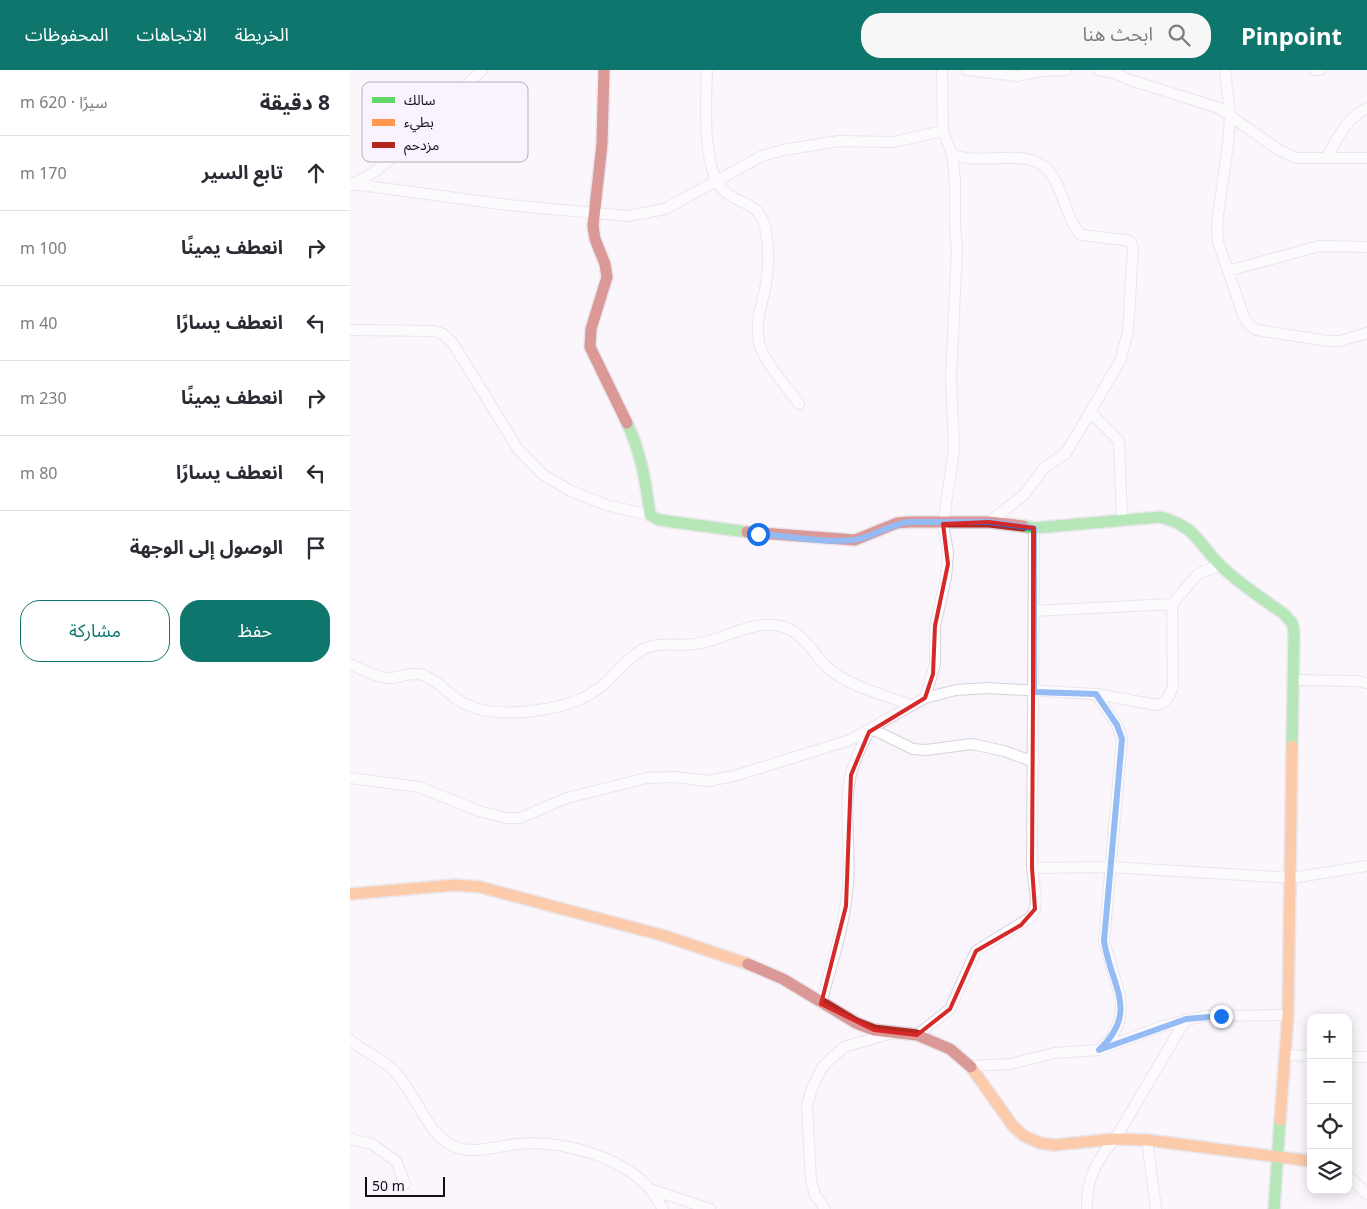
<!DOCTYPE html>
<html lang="ar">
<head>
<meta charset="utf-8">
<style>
  :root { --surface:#fff; --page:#f7f7f7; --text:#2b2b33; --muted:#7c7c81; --line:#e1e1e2; --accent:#0f766e }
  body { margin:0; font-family:"Noto Sans","Noto Sans Arabic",sans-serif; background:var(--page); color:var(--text); direction:rtl }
  .controls { position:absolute; right:15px; bottom:15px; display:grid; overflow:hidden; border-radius:10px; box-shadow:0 2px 12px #0003 }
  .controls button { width:45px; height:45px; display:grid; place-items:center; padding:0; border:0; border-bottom:1px solid var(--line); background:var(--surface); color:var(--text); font:25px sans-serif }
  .scale { position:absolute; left:15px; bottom:12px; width:80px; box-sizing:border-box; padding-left:5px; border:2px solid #141016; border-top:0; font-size:14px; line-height:18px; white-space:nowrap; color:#141016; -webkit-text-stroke:4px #fbf2ff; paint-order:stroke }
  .stop { position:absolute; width:15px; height:15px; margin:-11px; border:4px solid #1a73e8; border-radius:50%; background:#fff }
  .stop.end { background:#1a73e8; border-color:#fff; box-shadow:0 1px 5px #0008 }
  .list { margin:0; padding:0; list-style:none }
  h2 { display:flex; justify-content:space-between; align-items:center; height:65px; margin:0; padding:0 20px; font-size:21px }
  h2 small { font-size:16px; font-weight:400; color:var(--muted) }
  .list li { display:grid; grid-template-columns:32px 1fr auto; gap:15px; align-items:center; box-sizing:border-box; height:75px; padding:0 20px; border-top:1px solid var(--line) }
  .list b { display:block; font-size:19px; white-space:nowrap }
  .list em { font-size:16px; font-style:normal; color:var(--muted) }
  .actions { display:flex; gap:10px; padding:15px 20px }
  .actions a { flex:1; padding:11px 0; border:1px solid var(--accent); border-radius:20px; text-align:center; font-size:18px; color:var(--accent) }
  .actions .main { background:var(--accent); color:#fff }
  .icon { flex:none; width:28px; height:28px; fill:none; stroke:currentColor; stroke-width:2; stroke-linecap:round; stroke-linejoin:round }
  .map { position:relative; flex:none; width:1017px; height:1139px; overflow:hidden; direction:ltr }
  header { display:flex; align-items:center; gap:30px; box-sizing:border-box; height:70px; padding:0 25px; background:var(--accent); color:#fff }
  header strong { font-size:24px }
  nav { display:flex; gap:28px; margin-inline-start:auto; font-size:18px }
  .search { width:350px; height:45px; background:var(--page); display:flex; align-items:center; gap:12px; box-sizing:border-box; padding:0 18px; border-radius:20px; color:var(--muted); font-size:19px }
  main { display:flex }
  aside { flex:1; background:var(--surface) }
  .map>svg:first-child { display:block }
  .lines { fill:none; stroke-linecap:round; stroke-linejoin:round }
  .street-casing { stroke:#d6d2d9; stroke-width:12 }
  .fast-casing { stroke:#d6d2d9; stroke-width:14 }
  .slow-casing { stroke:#d6d2d9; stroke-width:14 }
  .jam-casing { stroke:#d6d2d9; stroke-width:14 }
  .street { stroke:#fefeff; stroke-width:10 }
  .fast { stroke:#63d668; stroke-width:11 }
  .slow { stroke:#ff974d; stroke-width:11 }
  .jam { stroke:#b3261e; stroke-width:11 }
  .route { stroke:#1a73e8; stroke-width:6 }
  .marked { fill:none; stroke:#d62828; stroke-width:4; stroke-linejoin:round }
  .key { fill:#fbf2ff; stroke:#b6aeb9; stroke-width:1 }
  .key-label { font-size:14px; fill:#141016 }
</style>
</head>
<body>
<header>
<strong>Pinpoint</strong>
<div class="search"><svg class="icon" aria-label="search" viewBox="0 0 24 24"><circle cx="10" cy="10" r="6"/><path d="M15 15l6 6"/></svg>ابحث هنا</div>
<nav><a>الخريطة</a><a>الاتجاهات</a><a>المحفوظات</a></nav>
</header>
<main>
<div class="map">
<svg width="1017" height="1139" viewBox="0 0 1017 1139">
  <rect width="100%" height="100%" fill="#faf5fc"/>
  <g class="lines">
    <g class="street-casing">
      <path id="street" d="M 357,0 C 356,29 352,97 372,119 C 386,135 409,130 415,157 C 419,174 419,197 416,214 C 412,236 402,259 412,281 C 421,300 437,317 449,334
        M 617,0 L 667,6 L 692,1 L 716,0
        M 749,0 L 765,3 L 780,10 L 869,38 L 929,80 L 946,88 L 1017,88
        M 875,0 L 880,46 L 878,74 L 867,153 L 868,172 L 894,247 L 900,256 L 907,260 L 978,271 L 990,271 L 1017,263
        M 965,0 L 970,0
        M 602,84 C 633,97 676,76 698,100 C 714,118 715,148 731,165 L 775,170 L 781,172 L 783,178 L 778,262 L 770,291 L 716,383 L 694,398 L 674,425 L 639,452
        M 977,87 C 988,67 996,49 1017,38
        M 2,114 C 40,100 100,30 132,0
        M 0,116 L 3,114 L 158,135 L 278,146 L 315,139 L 412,86 L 433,80 L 489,71 L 543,72 L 593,61
        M 878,201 L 969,176 L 1017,177
        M 0,260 L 84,261 L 93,264 L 102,272 L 168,379 L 192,404 L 221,421 L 256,435 L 300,445
        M 740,342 L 769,371 L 772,449
        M 684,541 L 822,534
        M 0,594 C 12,599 27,608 39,608 C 51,608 60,601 73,605 C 87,610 97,623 110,631 C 136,647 177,643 206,637 C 220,634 237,627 248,619 C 264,608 274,591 290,581 C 308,570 326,577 346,574 C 374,570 401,550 430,556 C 452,560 463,584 478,598 C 496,615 537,626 561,635
        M 943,610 L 1007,611 L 1017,613
        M 746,624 L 767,655 L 772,669 L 754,871 L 770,926 L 771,939 L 769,952 L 762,967 L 749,980
        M 575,628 L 585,594 L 585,556 L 596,508 L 598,482 L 593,454 L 604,380 L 601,307 L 607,179 L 605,155 L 605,111 L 602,84 L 593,61 L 592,0
        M 522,659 L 563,679 L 576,680 L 622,674 L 654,681 L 684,692
        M 0,708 L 69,717 L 129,741 L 156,748 L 170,748 L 217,728 L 297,708 L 325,707 L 358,711 L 384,706 L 500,670 L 575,628 L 606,620 L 637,618 L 746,624 L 807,635 C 817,632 819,627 823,617 L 822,534 L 848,504 L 870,495
        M 682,798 L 760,797 L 942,808 L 1017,796
        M 471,934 C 481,895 495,855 498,814 C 501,778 493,740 501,704 C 505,689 511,676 519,662
        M 567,965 L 600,939 L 626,881 L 681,847 L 685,839 L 686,827 L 682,798 L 684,458
        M 0,970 C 14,982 34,989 46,1003 C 65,1023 77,1063 101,1075 C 121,1086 147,1076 168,1074 C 211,1070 272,1086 301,1120 C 305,1126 309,1133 313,1139
        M 935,985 L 961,986
        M 998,987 L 1017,987
        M 620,996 L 660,994 L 704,983 L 749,980 L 813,956 L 854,946 L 938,945
        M 0,1069 L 22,1074 L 46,1091 L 55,1114
        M 797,1070 L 806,1139
        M 998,1106 L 1017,1124
        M 300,1119 L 360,1139
        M 475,1139 L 465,1125 L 461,1110 L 457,1036 L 462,1018 L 473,996 L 494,977 L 539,964
        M 737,1139 C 736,1110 746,1090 765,1069 L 836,949"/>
    </g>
    <g class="fast-casing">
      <path id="fast" d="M 277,353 C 291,383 296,412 300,445 L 309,450 L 397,462
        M 673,456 L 684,458 L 810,447 C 848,457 847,473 872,497 C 891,515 913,529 934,544 L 942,553 L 944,561 L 942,676
        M 924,1139 L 930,1050"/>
    </g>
    <g class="slow-casing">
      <path id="slow" d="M 0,824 L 105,815 L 130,817 L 315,866 L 398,894
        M 621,997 L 663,1056 L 674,1066 L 690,1073 L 704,1075 L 765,1069 L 797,1070 L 961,1091
        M 930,1050 L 938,945 L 942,676"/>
    </g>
    <g class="jam-casing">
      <path id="jam" d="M 254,0 L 252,74 L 243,156 L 245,169 L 255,194 L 257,207 L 241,259 L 240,277 L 277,353
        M 397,462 L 505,470 L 547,453 L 559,452 L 639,452 L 673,456
        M 398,894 L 433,909 L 506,953 L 524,960 L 567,965 L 600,979 L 621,997"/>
    </g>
    <use href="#street" class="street"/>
    <use href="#fast" class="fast"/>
    <use href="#slow" class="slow"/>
    <use href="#jam" class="jam"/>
  </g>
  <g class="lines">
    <path class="route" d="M 408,464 C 439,466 473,473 504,470 C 524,467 539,454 559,452 L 640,452 L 684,458 L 684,622 L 746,624 L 767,655 L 772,669 L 754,871 C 761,917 790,941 749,980 L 836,949 L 871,946"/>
  </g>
  <path d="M0 0H1017V1139H0ZM 639,452 L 684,458 L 682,798 L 685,839 L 671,855 L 626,881 L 600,939 L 567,965 L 524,960 L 471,934 L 496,836 L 501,705 L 519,662 L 575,628 L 583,604 L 585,556 L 598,494 L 593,454 Z" fill="#faf5fc" fill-opacity=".55" fill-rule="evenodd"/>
  <path class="marked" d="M 639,452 L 684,458 L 682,798 L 685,839 L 671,855 L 626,881 L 600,939 L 567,965 L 524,960 L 471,934 L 496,836 L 501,705 L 519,662 L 575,628 L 583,604 L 585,556 L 598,494 L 593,454 Z"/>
  <rect x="12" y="12" width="166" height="80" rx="8" class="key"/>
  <rect x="22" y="27" width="23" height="6" fill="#63d668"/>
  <rect x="22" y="49" width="23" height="7" fill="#ff974d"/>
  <rect x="22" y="72" width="23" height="6" fill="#b3261e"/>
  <g class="key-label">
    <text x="54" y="35">سالك</text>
    <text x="54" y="57">بطيء</text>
    <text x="54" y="80">مزدحم</text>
  </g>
</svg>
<div class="controls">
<button>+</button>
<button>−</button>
<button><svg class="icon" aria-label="locate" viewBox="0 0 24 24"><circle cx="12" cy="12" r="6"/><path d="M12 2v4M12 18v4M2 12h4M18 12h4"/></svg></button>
<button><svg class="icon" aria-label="layers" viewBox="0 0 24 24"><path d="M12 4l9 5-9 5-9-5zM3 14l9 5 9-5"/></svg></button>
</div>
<div class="scale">50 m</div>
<div class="stop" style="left:408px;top:464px"></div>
<div class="stop end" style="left:871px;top:946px"></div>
</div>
<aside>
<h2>8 دقيقة<small>سيرًا · 620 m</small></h2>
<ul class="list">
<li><svg class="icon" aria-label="ahead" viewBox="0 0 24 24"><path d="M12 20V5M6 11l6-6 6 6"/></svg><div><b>تابع السير</b></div><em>170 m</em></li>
<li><svg class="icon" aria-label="right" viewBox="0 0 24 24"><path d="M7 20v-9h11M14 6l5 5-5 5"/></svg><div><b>انعطف يمينًا</b></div><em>100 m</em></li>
<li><svg class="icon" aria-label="left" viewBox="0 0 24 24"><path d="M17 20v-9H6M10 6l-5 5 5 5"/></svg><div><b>انعطف يسارًا</b></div><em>40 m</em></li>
<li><svg class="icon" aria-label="right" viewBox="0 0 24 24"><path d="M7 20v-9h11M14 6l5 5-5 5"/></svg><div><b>انعطف يمينًا</b></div><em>230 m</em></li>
<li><svg class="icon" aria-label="left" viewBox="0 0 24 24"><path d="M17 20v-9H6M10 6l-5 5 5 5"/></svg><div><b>انعطف يسارًا</b></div><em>80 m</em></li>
<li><svg class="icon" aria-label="arrive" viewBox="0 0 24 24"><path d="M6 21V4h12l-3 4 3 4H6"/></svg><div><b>الوصول إلى الوجهة</b></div></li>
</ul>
<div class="actions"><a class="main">حفظ</a><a>مشاركة</a></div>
</aside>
</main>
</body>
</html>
